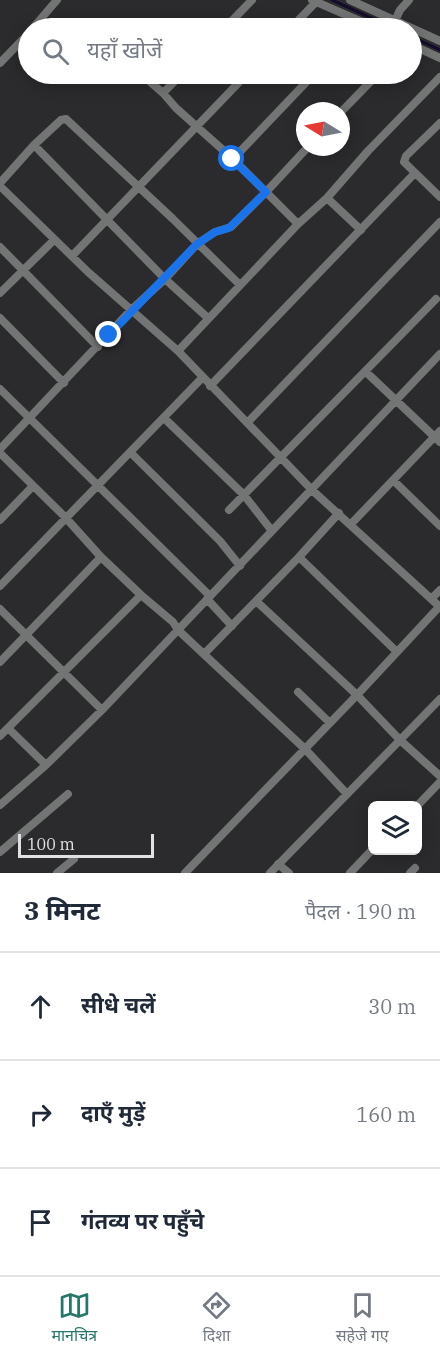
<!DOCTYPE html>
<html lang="hi">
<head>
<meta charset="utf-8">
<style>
  :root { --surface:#fff; --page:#f2f2f3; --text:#1f2937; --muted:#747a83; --line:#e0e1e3; --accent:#27766a }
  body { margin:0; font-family:"IBM Plex Serif","Noto Sans Devanagari",serif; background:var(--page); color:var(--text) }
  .controls { position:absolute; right:18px; bottom:18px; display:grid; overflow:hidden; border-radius:9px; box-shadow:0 3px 15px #0003 }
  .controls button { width:54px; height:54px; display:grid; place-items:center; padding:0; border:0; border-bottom:2px solid var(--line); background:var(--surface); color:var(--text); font:30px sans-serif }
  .compass { position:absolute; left:296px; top:102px; width:54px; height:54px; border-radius:50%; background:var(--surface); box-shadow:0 3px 15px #0003; rotate:280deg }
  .scale { position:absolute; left:18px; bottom:15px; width:136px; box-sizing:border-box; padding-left:6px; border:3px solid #e1e0e2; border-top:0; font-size:16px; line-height:21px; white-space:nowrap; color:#e1e0e2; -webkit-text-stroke:4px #2b2b2d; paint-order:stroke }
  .stop { position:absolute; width:18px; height:18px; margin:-14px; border:4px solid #1a73e8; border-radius:50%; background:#fff }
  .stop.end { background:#1a73e8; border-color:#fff; box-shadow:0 2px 6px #0008 }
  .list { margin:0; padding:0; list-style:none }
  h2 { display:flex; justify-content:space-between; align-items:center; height:78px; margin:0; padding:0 24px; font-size:26px }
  h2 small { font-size:20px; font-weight:400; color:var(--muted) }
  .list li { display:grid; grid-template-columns:39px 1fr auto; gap:18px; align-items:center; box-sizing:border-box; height:108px; padding:0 24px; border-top:2px solid var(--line) }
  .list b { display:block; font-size:22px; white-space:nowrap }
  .list em { font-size:20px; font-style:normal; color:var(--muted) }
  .icon { flex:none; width:33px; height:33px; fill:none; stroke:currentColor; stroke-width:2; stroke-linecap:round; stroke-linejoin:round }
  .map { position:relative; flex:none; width:440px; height:873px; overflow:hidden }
  .search { position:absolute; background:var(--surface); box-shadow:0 3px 15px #0003; left:18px; right:18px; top:18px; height:66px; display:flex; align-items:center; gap:15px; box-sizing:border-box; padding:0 21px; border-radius:33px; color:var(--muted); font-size:22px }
  .sheet { height:402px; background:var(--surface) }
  nav { display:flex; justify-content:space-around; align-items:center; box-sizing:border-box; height:84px; border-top:2px solid var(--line); background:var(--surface); font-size:16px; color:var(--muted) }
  nav a { display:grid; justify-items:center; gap:3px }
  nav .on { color:var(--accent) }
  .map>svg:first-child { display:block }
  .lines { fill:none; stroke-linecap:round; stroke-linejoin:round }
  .stream { stroke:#150b2c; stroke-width:3 }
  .street { stroke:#737574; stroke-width:8 }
  .route { stroke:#1a73e8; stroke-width:8 }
</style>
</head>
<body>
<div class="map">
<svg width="440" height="873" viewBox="0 0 440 873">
  <rect width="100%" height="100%" fill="#2b2b2d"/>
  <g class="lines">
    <path class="stream" d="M 332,0 L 393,28
      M 412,37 L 440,50"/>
    <path class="street" d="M 312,0 L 376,28
      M 350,0 L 440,41
      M 395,21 L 400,10 L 409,0
      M 33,28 L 57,0
      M 225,28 L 252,0
      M 291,28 L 316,2
      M 412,45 L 440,58
      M 0,63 L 28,34
      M 141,74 L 163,93 L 176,108 L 233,159 L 298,224
      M 163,93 L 182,74
      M 341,112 L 378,74
      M 440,123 L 406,156 L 404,162 L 440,197
      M 34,145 L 165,279 L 208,318
      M 233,159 L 314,74
      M 0,183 L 34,145 L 61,120 L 66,119 L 173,219 L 240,285
      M 0,186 L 88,272 L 178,351 L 312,490 L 440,607
      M 327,198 L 361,230
      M 0,247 L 98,347
      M 72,256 L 247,74
      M 0,293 L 54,240
      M 0,318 L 64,383
      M 178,351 L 298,224 L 327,198 L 368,151 L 440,77
      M 366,372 L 440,442
      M 210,386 L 415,173
      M 0,389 L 210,596
      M 164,418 L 244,495 L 272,531
      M 248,422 L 440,222
      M 0,449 L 131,310 L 165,279 L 197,244 L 215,232 L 231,227 L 266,192 L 308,147
      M 130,452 L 220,541 L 240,566
      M 0,453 L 65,517 L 101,557 L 141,595 L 173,622 L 178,630 L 305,749 L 347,794
      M 393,480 L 440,526
      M 229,510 L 436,299
      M 0,520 L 33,486
      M 351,524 L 440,431
      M 299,557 L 396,651
      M 0,586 L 202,378
      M 207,599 L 232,626
      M 431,599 L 440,590
      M 256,601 L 357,695 L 400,740 L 270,873
      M 0,609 L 102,710
      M 204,654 L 299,557 L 339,513
      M 0,662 L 101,557
      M 298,692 L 330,723
      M 440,699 L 400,740 L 440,776
      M 9,729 L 46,765
      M 0,736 L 141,595
      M 0,805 L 46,765 L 102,710 L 440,354
      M 417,806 L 440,782
      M 0,852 L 68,794
      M 278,864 L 289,873
      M 57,873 L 74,859
      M 185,873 L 357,695 L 439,607
      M 350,873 L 372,850
      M 410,873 L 415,868"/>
  </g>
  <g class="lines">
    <path class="route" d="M 109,335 L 197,244 L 215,232 L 229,228 L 266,192 L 232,159"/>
  </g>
</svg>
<div class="controls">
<button><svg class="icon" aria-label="layers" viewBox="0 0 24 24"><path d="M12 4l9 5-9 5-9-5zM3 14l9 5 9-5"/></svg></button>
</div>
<svg class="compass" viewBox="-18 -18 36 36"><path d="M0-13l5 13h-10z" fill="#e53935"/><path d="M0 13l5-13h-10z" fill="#747a83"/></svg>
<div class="scale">100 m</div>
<div class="stop" style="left:232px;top:159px"></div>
<div class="stop end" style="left:109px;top:335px"></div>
<div class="search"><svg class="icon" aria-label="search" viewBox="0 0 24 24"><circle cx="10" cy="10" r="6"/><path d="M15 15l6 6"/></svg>यहाँ खोजें</div>
</div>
<section class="sheet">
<h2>3 मिनट<small>पैदल · 190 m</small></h2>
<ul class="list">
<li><svg class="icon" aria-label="ahead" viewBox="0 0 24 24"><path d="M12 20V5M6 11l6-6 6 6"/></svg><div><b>सीधे चलें</b></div><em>30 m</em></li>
<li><svg class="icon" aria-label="right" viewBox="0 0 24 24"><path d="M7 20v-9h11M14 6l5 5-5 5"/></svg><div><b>दाएँ मुड़ें</b></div><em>160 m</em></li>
<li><svg class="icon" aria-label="arrive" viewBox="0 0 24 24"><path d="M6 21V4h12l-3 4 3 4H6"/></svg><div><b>गंतव्य पर पहुँचे</b></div></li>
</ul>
</section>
<nav>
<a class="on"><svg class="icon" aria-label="map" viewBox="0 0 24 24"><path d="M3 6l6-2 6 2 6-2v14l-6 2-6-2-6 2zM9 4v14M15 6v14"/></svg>मानचित्र</a>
<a><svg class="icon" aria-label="directions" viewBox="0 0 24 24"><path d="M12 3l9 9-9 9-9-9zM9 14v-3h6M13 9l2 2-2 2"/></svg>दिशा</a>
<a><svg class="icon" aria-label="saved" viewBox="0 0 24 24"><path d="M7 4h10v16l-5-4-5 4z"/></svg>सहेजे गए</a>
</nav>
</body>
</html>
